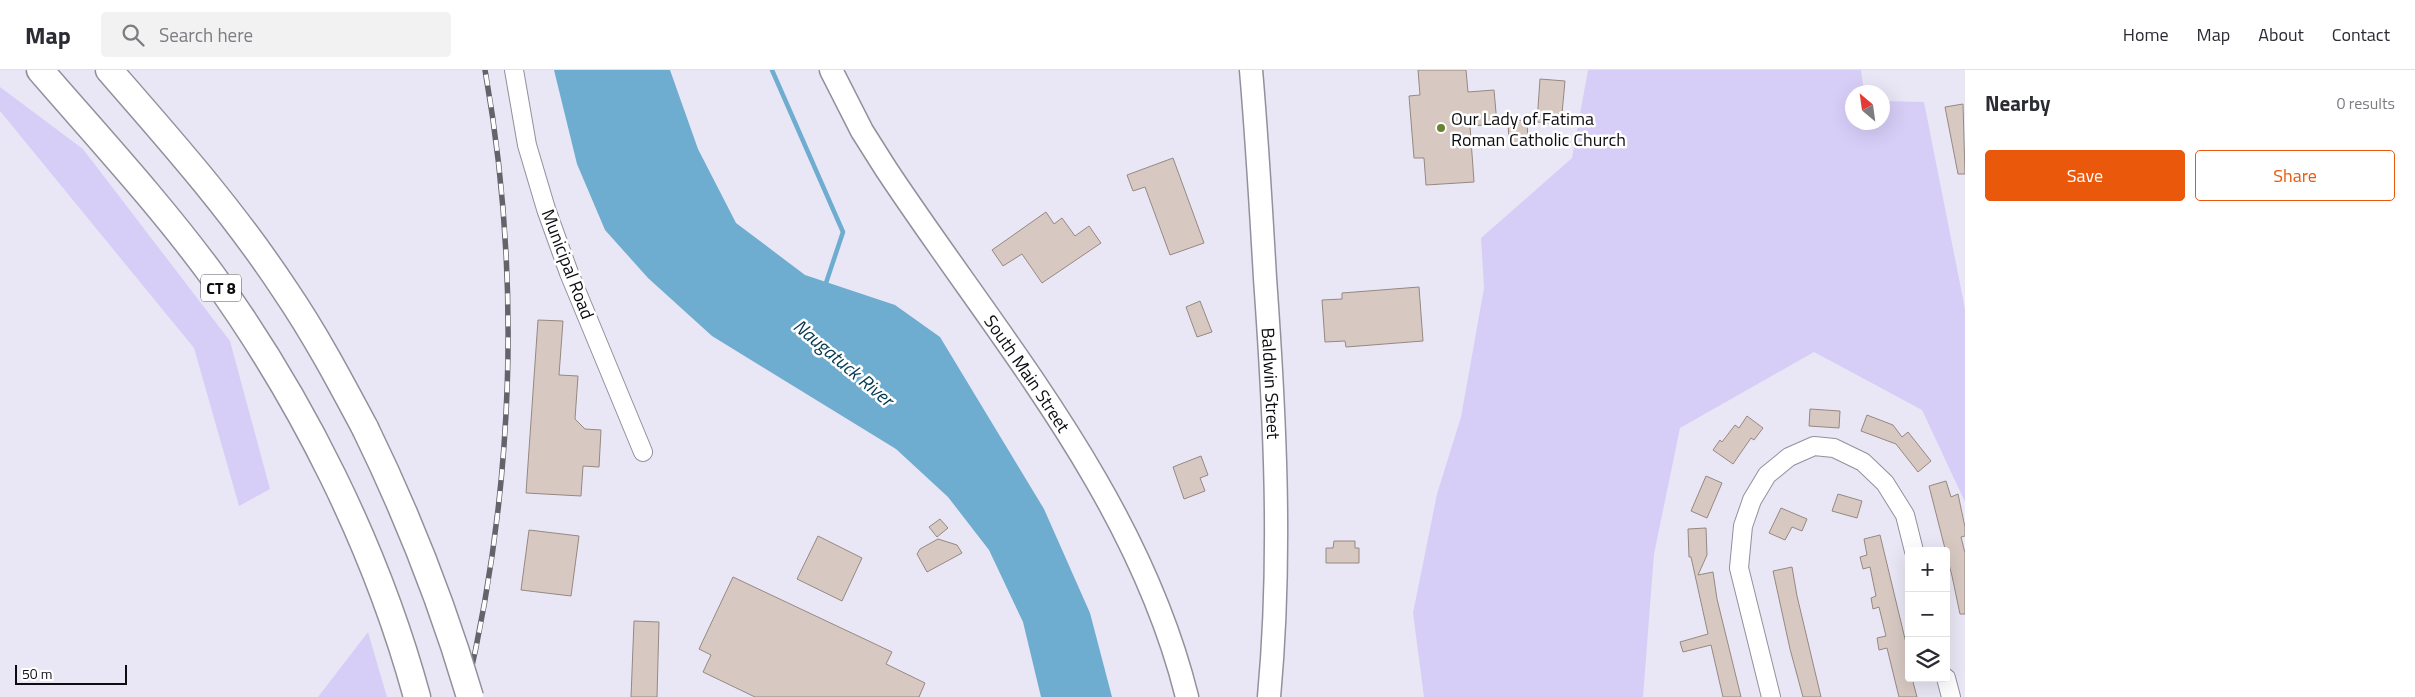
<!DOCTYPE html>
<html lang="en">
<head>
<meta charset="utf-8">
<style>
  :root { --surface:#fff; --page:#f2f2f3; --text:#2b2b33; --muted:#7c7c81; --line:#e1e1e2; --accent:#ea580c }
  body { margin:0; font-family:"Titillium Web",sans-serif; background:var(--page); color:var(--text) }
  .controls { position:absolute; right:15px; bottom:15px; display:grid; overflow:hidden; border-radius:5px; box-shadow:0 5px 20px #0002 }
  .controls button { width:45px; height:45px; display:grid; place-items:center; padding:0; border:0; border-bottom:1px solid var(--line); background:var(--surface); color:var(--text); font:25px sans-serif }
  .compass { position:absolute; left:1845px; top:15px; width:45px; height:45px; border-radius:50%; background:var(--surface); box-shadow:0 5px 20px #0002; rotate:331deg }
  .scale { position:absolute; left:15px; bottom:12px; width:112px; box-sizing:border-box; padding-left:5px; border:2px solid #0d0c11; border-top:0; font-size:14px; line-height:18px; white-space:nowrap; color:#0d0c11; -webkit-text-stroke:4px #fff; paint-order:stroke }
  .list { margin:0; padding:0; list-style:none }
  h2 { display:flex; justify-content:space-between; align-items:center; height:65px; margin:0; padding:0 20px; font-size:21px }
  h2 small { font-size:16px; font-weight:400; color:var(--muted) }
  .actions { display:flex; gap:10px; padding:15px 20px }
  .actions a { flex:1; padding:11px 0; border:1px solid var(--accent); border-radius:5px; text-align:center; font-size:18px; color:var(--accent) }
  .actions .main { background:var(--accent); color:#fff }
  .icon { flex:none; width:28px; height:28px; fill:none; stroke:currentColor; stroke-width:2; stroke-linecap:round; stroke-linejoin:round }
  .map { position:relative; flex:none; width:1965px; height:627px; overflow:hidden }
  header { display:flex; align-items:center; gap:30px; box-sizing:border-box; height:70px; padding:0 25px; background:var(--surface); border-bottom:1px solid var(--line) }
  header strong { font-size:24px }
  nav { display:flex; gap:28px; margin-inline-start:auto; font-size:18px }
  .search { width:350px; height:45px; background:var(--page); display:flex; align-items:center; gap:12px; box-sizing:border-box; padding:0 18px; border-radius:5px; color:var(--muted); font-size:19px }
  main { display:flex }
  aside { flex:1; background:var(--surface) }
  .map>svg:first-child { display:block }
  .green { fill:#d7cef8 }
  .water { fill:#6eadcf }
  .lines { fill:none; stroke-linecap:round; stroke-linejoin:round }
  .stream { stroke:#6eadcf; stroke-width:4.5 }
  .building { fill:#d7c8c2; stroke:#968882 }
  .minor-casing { stroke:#92909c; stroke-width:20 }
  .major-casing { stroke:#92909c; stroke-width:25 }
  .highway-casing { stroke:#92909c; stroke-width:29 }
  .minor { stroke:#fff; stroke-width:18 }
  .major { stroke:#fff; stroke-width:22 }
  .highway { stroke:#fff; stroke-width:26 }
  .rail-casing { stroke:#64626b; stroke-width:5.5 }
  .rail { stroke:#fff; stroke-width:4; stroke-dasharray:11; stroke-linecap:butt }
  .highway-bridge-casing { stroke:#92909c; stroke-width:29; stroke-linecap:butt }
  .highway-bridge { stroke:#fff; stroke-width:26 }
  .poi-dot { fill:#698234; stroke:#fff; stroke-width:2 }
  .labels { text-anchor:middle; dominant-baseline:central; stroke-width:5; stroke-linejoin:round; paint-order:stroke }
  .shield { fill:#fff; stroke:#565558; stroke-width:1 }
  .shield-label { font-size:16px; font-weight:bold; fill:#0d0c11 }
  .poi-label { font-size:18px; fill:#0d0c11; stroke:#fff; text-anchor:start }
  .street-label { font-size:18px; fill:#0d0c11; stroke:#fff }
  .water-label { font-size:19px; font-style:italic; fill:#003850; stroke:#fff }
</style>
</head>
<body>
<header>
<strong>Map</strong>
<div class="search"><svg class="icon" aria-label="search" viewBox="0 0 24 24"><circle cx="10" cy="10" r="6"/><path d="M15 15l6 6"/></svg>Search here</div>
<nav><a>Home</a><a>Map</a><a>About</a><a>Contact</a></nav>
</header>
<main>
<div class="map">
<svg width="1965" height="627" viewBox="0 0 1965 627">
  <rect width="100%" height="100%" fill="#e9e7f5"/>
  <path class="green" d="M 1588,0 L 1861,0 L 1864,22 L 1852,22 L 1852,52 L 1882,52 L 1883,31 L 1924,32 L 1965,239 L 1965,432 L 1922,340 L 1814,282 L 1680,358 L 1654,484 L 1643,627 L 1424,627 L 1413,543 L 1437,424 L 1461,347 L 1484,218 L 1481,168 L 1572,88 Z
    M 0,17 L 83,79 L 230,271 L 270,419 L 239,436 L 194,278 L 0,41 Z
    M 368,562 L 387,627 L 318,627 Z"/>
  <path class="water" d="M 554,0 L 670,0 L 698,79 L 736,153 L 805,205 L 895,235 L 940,267 L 1044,439 L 1090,543 L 1112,627 L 1041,627 L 1023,552 L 989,480 L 948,427 L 896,379 L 712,266 L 648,208 L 605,160 L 577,94 Z"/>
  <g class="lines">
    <path class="stream" d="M 772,0 L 843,162 L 825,216"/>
  </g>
  <path class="building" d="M 1418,0 L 1466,0 L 1468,22 L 1494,20 L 1497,54 L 1470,56 L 1474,112 L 1426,115 L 1424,88 L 1414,88 L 1409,26 L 1420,25 Z
    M 1540,9 L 1565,11 L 1561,54 L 1537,52 Z
    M 1963,34 L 1965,104 L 1958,104 L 1945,37 Z
    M 1527,50 L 1528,74 L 1509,74 L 1508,51 Z
    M 1173,88 L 1204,173 L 1170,185 L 1145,117 L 1133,121 L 1127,105 Z
    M 1046,142 L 1054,154 L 1062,148 L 1075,166 L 1089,156 L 1101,173 L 1042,213 L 1022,184 L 1003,196 L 992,180 Z
    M 1419,217 L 1423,271 L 1346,277 L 1345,271 L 1325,272 L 1322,230 L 1342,229 L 1342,223 Z
    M 1200,231 L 1212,262 L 1197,267 L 1186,237 Z
    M 538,250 L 563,251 L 559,305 L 578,306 L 575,349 L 585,359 L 601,360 L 599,397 L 583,396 L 581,426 L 526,423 Z
    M 1810,339 L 1840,341 L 1839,358 L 1809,356 Z
    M 1867,345 L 1893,355 L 1902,367 L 1908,362 L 1931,391 L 1918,402 L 1896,374 L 1861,361 Z
    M 1747,346 L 1763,358 L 1754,370 L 1751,368 L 1733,394 L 1713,380 L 1720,370 L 1722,372 L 1735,355 L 1739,358 Z
    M 1201,386 L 1208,405 L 1200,408 L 1205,421 L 1184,429 L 1173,397 Z
    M 1706,406 L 1722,413 L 1707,448 L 1691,441 Z
    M 1946,411 L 1951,427 L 1958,424 L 1965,457 L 1965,466 L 1961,467 L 1965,483 L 1965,544 L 1960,544 L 1952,506 L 1929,416 Z
    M 1838,424 L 1862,431 L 1857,448 L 1832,441 Z
    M 1781,438 L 1807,449 L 1802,461 L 1792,457 L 1785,470 L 1769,463 Z
    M 940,449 L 948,458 L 937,467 L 929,457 Z
    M 1706,458 L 1707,485 L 1698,505 L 1713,502 L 1717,529 L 1741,627 L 1723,627 L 1711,575 L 1683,582 L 1680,572 L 1708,564 L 1691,487 L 1689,487 L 1688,459 Z
    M 529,460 L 579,466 L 571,526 L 521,520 Z
    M 1880,465 L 1906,573 L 1909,608 L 1912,608 L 1917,627 L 1899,627 L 1887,578 L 1879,580 L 1877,568 L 1886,566 L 1879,537 L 1873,539 L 1871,528 L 1876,526 L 1870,497 L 1863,499 L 1860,487 L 1867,485 L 1864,469 Z
    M 818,466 L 862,488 L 842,531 L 797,509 Z
    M 938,469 L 957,475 L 962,483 L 927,502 L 917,484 L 920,479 Z
    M 1334,471 L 1355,471 L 1355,478 L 1359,478 L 1359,493 L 1326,493 L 1326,478 L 1333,478 Z
    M 1792,497 L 1797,526 L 1821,627 L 1803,627 L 1790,579 L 1773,501 Z
    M 733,507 L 892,582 L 886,594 L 925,613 L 919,627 L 755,627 L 703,602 L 711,585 L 699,579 Z
    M 634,551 L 659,552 L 657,627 L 631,627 Z"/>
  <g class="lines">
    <g class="minor-casing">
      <path id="minor" d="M 514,0 L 527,75 L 546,139 L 569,203 L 643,382
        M 1946,608 L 1951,627
        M 1771,627 L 1739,498 L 1743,456 L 1752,430 L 1767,405 L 1789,387 L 1814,376 L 1834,378 L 1863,392 L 1885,413 L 1905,445 L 1914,481"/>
    </g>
    <g class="major-casing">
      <g id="major">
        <path id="s1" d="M 831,0 L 862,61 L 886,99 C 998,268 1137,425 1187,627"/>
        <path id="s2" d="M 1251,0 C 1257,69 1261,138 1265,208 C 1275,347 1282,487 1269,627"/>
      </g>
    </g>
    <g class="highway-casing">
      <path id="highway" d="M 40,0 C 98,67 159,133 212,205 C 303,331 376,477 417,627
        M 109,0 C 171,71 233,141 285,220 C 315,264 340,311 365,358"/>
    </g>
    <use href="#minor" class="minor"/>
    <use href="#major" class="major"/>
    <use href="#highway" class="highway"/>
    <g class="rail-casing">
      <path id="rail" d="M 465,627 C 514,422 522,208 485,0"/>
    </g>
    <use href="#rail" class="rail"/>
    <g class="highway-bridge-casing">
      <path id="highway-bridge" d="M 365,358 C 407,444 443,535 470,627"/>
    </g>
    <use href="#highway-bridge" class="highway-bridge"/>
  </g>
  <circle class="poi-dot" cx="1441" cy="58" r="5"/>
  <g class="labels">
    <rect class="shield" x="201" y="204.5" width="40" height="27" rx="4"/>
    <g class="shield-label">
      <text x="221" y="218">CT 8</text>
    </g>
    <g class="poi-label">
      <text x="1451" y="48">Our Lady of Fatima<tspan x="1451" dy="21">Roman Catholic Church</tspan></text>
    </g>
    <g class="street-label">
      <text transform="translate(568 194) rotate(69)">Municipal Road</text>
      <text stroke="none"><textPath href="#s1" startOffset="362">South Main Street</textPath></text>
      <text stroke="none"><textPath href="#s2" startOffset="314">Baldwin Street</textPath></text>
    </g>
    <g class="water-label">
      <text transform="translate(844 292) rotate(40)">Naugatuck River</text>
    </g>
  </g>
</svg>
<div class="controls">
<button>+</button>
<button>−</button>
<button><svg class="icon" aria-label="layers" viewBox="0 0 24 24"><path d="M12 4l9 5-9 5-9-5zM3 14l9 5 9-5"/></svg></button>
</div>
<svg class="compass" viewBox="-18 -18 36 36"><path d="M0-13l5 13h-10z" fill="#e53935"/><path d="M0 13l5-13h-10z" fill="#7c7c81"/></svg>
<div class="scale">50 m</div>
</div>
<aside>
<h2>Nearby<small>0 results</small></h2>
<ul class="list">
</ul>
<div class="actions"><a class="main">Save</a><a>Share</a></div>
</aside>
</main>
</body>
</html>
